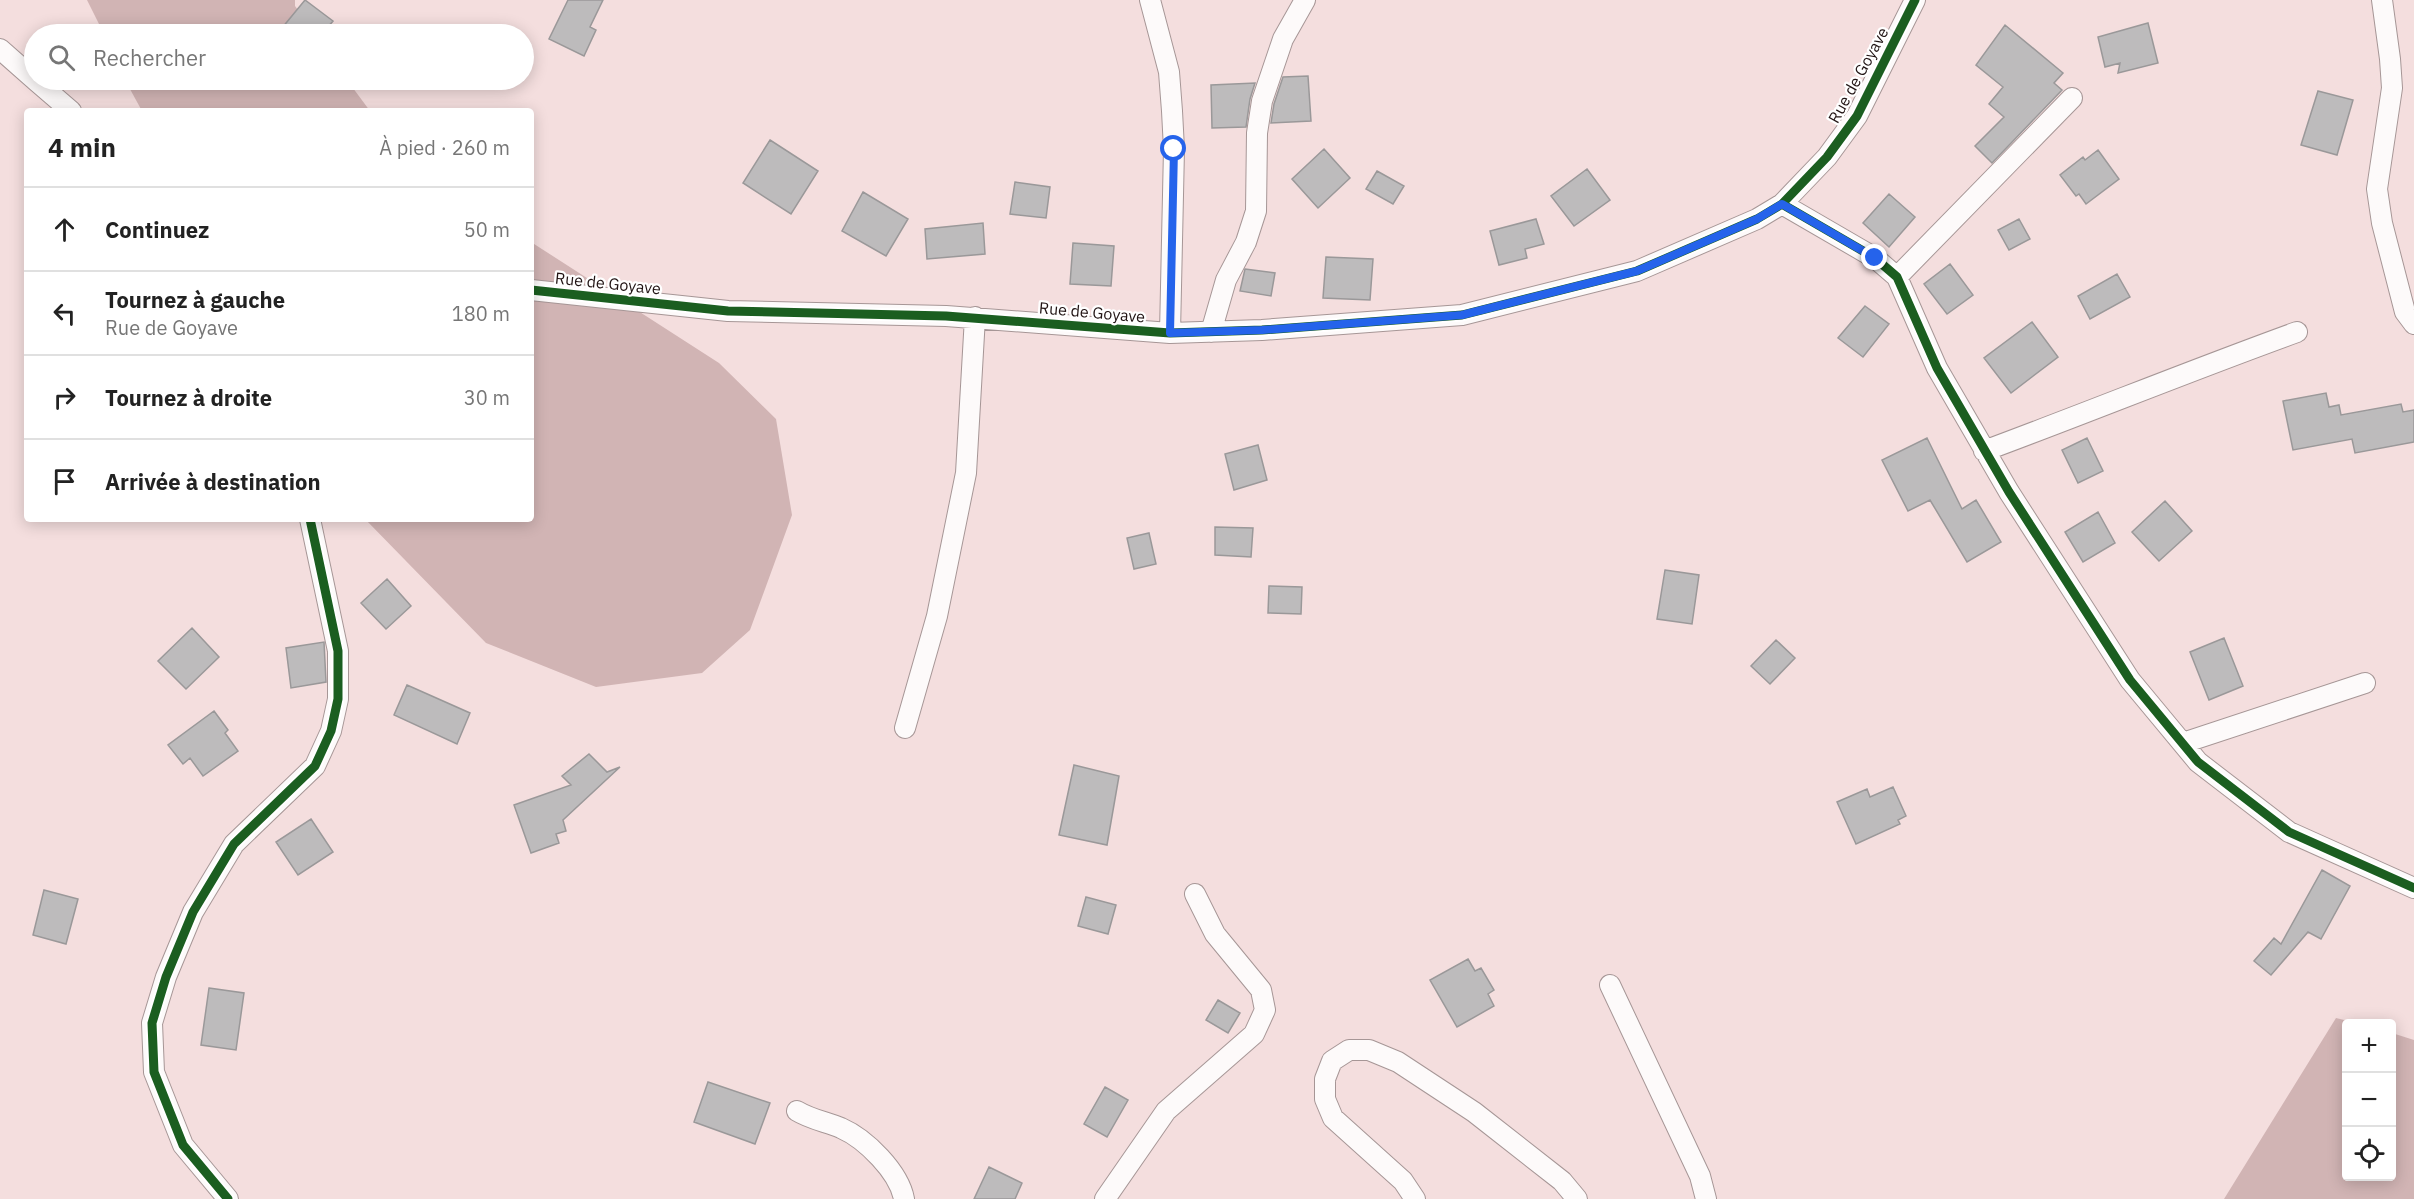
<!DOCTYPE html>
<html lang="fr">
<head>
<meta charset="utf-8">
<style>
  :root { --surface:#fff; --page:#f2f2f2; --text:#222; --muted:#767676; --line:#e0e0e0 }
  body { margin:0; font-family:"IBM Plex Sans",sans-serif; background:var(--page); color:var(--text) }
  .controls { position:absolute; right:18px; bottom:18px; display:grid; overflow:hidden; border-radius:6px; box-shadow:0 3px 15px #0003 }
  .controls button { width:54px; height:54px; display:grid; place-items:center; padding:0; border:0; border-bottom:2px solid var(--line); background:var(--surface); color:var(--text); font:30px sans-serif }
  .stop { position:absolute; width:18px; height:18px; margin:-14px; border:4px solid #2563eb; border-radius:50%; background:#fff }
  .stop.end { background:#2563eb; border-color:#fff; box-shadow:0 2px 6px #0008 }
  .list { margin:0; padding:0; list-style:none }
  h2 { display:flex; justify-content:space-between; align-items:center; height:78px; margin:0; padding:0 24px; font-size:26px }
  h2 small { font-size:20px; font-weight:400; color:var(--muted) }
  .list li { display:grid; grid-template-columns:39px 1fr auto; gap:18px; align-items:center; box-sizing:border-box; height:84px; padding:0 24px; border-top:2px solid var(--line) }
  .list b { display:block; font-size:22px; white-space:nowrap }
  .list p { margin:0; font-size:20px; white-space:nowrap; color:var(--muted) }
  .list em { font-size:20px; font-style:normal; color:var(--muted) }
  .icon { flex:none; width:33px; height:33px; fill:none; stroke:currentColor; stroke-width:2; stroke-linecap:round; stroke-linejoin:round }
  .map { position:relative; flex:none; width:2414px; height:1199px; overflow:hidden }
  .search { position:absolute; background:var(--surface); box-shadow:0 3px 15px #0003; left:24px; top:24px; width:510px; height:66px; display:flex; align-items:center; gap:15px; box-sizing:border-box; padding:0 21px; border-radius:33px; color:var(--muted); font-size:22px }
  .panel { position:absolute; background:var(--surface); box-shadow:0 3px 15px #0003; left:24px; top:108px; width:510px; height:414px; border-radius:6px }
  .map>svg:first-child { display:block }
  .forest { fill:#d1b4b4 }
  .building { fill:#bdbbbc; stroke:#9a9899; stroke-width:1.5 }
  .lines { fill:none; stroke-linecap:round; stroke-linejoin:round }
  .minor-casing { stroke:#a69696; stroke-width:22 }
  .minor { stroke:#fdfafa; stroke-width:20 }
  .cycleway-casing { stroke:#fff; stroke-width:13 }
  .cycleway { stroke:#1b5e20; stroke-width:9 }
  .route { stroke:#2563eb; stroke-width:8 }
  .labels { text-anchor:middle; dominant-baseline:central; stroke-width:4.5; stroke-linejoin:round; paint-order:stroke }
  .street-label { font-size:16px; fill:#201313; stroke:#fff }
</style>
</head>
<body>
<div class="map">
<svg width="2414" height="1199" viewBox="0 0 2414 1199">
  <rect width="100%" height="100%" fill="#f4dede"/>
  <path class="forest" d="M 87,0 L 295,0 L 295,6 L 316,34 L 104,34 Z
    M 125,80 L 347,80 L 370,111 L 142,111 Z
    M 531,242 L 719,363 L 776,419 L 792,515 L 750,630 L 702,673 L 596,687 L 486,643 L 365,519 L 531,519 Z
    M 2336,1018 L 2356,1023 L 2346,1024 L 2346,1176 L 2392,1176 L 2392,1033 L 2414,1040 L 2414,1199 L 2224,1199 Z"/>
  <path class="building" d="M 305,0 L 333,21 L 322,34 L 299,34 L 282,28 Z
    M 568,0 L 603,0 L 590,27 L 596,30 L 584,56 L 549,39 Z
    M 2148,23 L 2158,63 L 2118,73 L 2120,63 L 2105,67 L 2098,37 Z
    M 2005,25 L 2063,73 L 2054,83 L 2062,90 L 1992,163 L 1975,146 L 2004,117 L 1989,104 L 2003,87 L 1976,65 Z
    M 1308,76 L 1311,121 L 1271,123 L 1274,104 L 1283,77 Z
    M 1255,83 L 1250,99 L 1246,127 L 1212,128 L 1211,85 Z
    M 2318,91 L 2353,100 L 2337,155 L 2301,145 Z
    M 770,140 L 818,171 L 791,214 L 743,183 Z
    M 1324,149 L 1350,178 L 1318,208 L 1292,179 Z
    M 2098,150 L 2119,179 L 2086,204 L 2079,194 L 2076,196 L 2060,175 L 2083,157 L 2085,160 Z
    M 1587,169 L 1610,200 L 1574,226 L 1551,196 Z
    M 1377,171 L 1404,186 L 1393,204 L 1366,189 Z
    M 1015,182 L 1050,187 L 1046,218 L 1010,214 Z
    M 863,192 L 908,219 L 886,256 L 842,231 Z
    M 1889,194 L 1915,217 L 1889,247 L 1863,223 Z
    M 1536,219 L 1544,244 L 1525,249 L 1527,258 L 1499,265 L 1490,231 Z
    M 2019,219 L 2030,239 L 2009,250 L 1998,230 Z
    M 983,223 L 985,254 L 927,259 L 925,229 Z
    M 1073,243 L 1114,246 L 1111,286 L 1070,284 Z
    M 1326,257 L 1373,259 L 1370,300 L 1323,298 Z
    M 1950,264 L 1973,295 L 1947,314 L 1924,284 Z
    M 1245,269 L 1275,273 L 1271,296 L 1240,291 Z
    M 2117,274 L 2130,297 L 2090,319 L 2078,296 Z
    M 1865,306 L 1889,324 L 1863,357 L 1838,338 Z
    M 2032,322 L 2058,357 L 2011,393 L 1984,358 Z
    M 2326,393 L 2329,407 L 2339,405 L 2341,415 L 2401,404 L 2403,412 L 2414,410 L 2414,442 L 2355,453 L 2352,439 L 2293,450 L 2283,401 Z
    M 1927,438 L 1962,509 L 1976,500 L 2001,542 L 1967,562 L 1930,500 L 1908,511 L 1882,460 Z
    M 2087,438 L 2103,471 L 2078,483 L 2062,450 Z
    M 1258,445 L 1267,480 L 1234,490 L 1225,454 Z
    M 2165,501 L 2192,531 L 2159,561 L 2132,532 Z
    M 2098,512 L 2115,543 L 2083,562 L 2065,532 Z
    M 1215,527 L 1253,528 L 1251,557 L 1215,555 Z
    M 1149,533 L 1156,564 L 1134,569 L 1127,538 Z
    M 1665,570 L 1699,575 L 1692,624 L 1657,619 Z
    M 387,579 L 411,606 L 386,629 L 361,603 Z
    M 1269,586 L 1302,587 L 1301,614 L 1268,613 Z
    M 192,628 L 219,657 L 186,689 L 158,661 Z
    M 2224,638 L 2243,686 L 2209,700 L 2190,652 Z
    M 1776,640 L 1795,658 L 1770,684 L 1751,666 Z
    M 324,642 L 326,682 L 291,688 L 286,648 Z
    M 407,685 L 470,713 L 457,744 L 394,715 Z
    M 214,711 L 228,730 L 225,733 L 238,751 L 203,776 L 190,758 L 183,764 L 168,745 Z
    M 589,754 L 607,772 L 620,767 L 563,820 L 566,831 L 556,834 L 559,843 L 531,853 L 514,805 L 571,785 L 562,776 Z
    M 1074,765 L 1119,776 L 1107,845 L 1059,835 Z
    M 1893,787 L 1906,816 L 1898,820 L 1900,824 L 1856,844 L 1837,802 L 1867,789 L 1870,797 Z
    M 311,819 L 333,852 L 298,875 L 276,842 Z
    M 2322,870 L 2350,886 L 2321,939 L 2308,932 L 2271,975 L 2254,961 L 2274,938 L 2281,944 Z
    M 44,890 L 78,899 L 66,944 L 33,935 Z
    M 1086,897 L 1116,905 L 1108,934 L 1078,926 Z
    M 1468,959 L 1475,971 L 1481,968 L 1494,990 L 1488,994 L 1494,1006 L 1457,1027 L 1430,980 Z
    M 209,988 L 244,993 L 236,1050 L 201,1045 Z
    M 1218,1000 L 1240,1013 L 1228,1033 L 1206,1020 Z
    M 708,1082 L 770,1103 L 755,1144 L 694,1122 Z
    M 1105,1087 L 1128,1100 L 1107,1137 L 1084,1124 Z
    M 989,1167 L 1022,1183 L 1015,1199 L 974,1199 Z"/>
  <g class="lines">
    <g class="minor-casing">
      <path id="minor" d="M 1150,0 L 1169,72 L 1172,111 L 1174,149 L 1170,333
        M 2382,0 L 2390,59 L 2392,88 L 2377,189 L 2382,223 L 2405,312 L 2414,324
        M 0,49 L 34,79
        M 35,80 L 71,111
        M 1782,204 L 1875,258 L 1897,277 L 1937,368 L 2009,492 L 2130,680 L 2198,762 L 2289,832 L 2414,888
        M 1897,277 L 2072,98
        M 531,290 L 728,311 L 946,316 L 1170,333 L 1262,330 L 1462,315 L 1637,271 L 1757,219 L 1782,204 L 1827,157 L 1857,116 L 1915,0
        M 1211,332 L 1226,280 L 1246,242 L 1256,211 L 1257,133 L 1262,101 L 1283,39 L 1305,0
        M 1984,451 C 2089,412 2192,370 2297,332
        M 905,728 L 937,616 L 966,473 L 975,317
        M 2183,743 L 2365,683
        M 1610,985 L 1700,1176 L 1706,1199
        M 797,1111 C 810,1119 826,1122 841,1128 C 866,1139 899,1172 904,1199
        M 228,1199 L 183,1145 L 154,1072 L 152,1023 L 166,977 L 193,912 L 234,844 L 315,766 L 331,731 L 338,699 L 338,651 L 310,519
        M 1105,1199 L 1166,1111 L 1254,1034 L 1265,1010 L 1261,990 L 1215,934 L 1195,894
        M 1415,1199 L 1403,1181 L 1333,1118 L 1325,1099 L 1325,1079 L 1332,1061 L 1349,1050 L 1369,1050 L 1398,1062 L 1474,1112 L 1562,1181 L 1577,1199"/>
    </g>
    <use href="#minor" class="minor"/>
    <g class="cycleway-casing">
      <path id="cycleway" d="M 1782,204 L 1875,258 L 1897,277 L 1937,368 L 2009,492 L 2130,680 L 2198,762 L 2289,832 L 2414,888
        M 531,290 L 728,311 L 946,316 L 1170,333 L 1262,330 L 1462,315 L 1637,271 L 1757,219 L 1782,204 L 1827,157 L 1857,116 L 1915,0
        M 228,1199 L 183,1145 L 154,1072 L 152,1023 L 166,977 L 193,912 L 234,844 L 315,766 L 331,731 L 338,699 L 338,651 L 310,519"/>
    </g>
    <use href="#cycleway" class="cycleway"/>
  </g>
  <g class="lines">
    <path class="route" d="M 1174,149 L 1170,333 L 1262,330 L 1462,315 L 1637,271 L 1757,219 L 1782,204 L 1875,258"/>
  </g>
  <g class="labels">
    <g class="street-label">
      <text transform="translate(1858 75) rotate(-61)">Rue de Goyave</text>
      <text transform="translate(608 283) rotate(6)">Rue de Goyave</text>
      <text transform="translate(1092 312) rotate(5)">Rue de Goyave</text>
    </g>
  </g>
</svg>
<div class="controls">
<button>+</button>
<button>−</button>
<button><svg class="icon" aria-label="locate" viewBox="0 0 24 24"><circle cx="12" cy="12" r="6"/><path d="M12 2v4M12 18v4M2 12h4M18 12h4"/></svg></button>
</div>
<div class="stop" style="left:1174px;top:149px"></div>
<div class="stop end" style="left:1875px;top:258px"></div>
<div class="search"><svg class="icon" aria-label="search" viewBox="0 0 24 24"><circle cx="10" cy="10" r="6"/><path d="M15 15l6 6"/></svg>Rechercher</div>
<section class="panel">
<h2>4 min<small>À pied · 260 m</small></h2>
<ul class="list">
<li><svg class="icon" aria-label="ahead" viewBox="0 0 24 24"><path d="M12 20V5M6 11l6-6 6 6"/></svg><div><b>Continuez</b></div><em>50 m</em></li>
<li><svg class="icon" aria-label="left" viewBox="0 0 24 24"><path d="M17 20v-9H6M10 6l-5 5 5 5"/></svg><div><b>Tournez à gauche</b><p>Rue de Goyave</p></div><em>180 m</em></li>
<li><svg class="icon" aria-label="right" viewBox="0 0 24 24"><path d="M7 20v-9h11M14 6l5 5-5 5"/></svg><div><b>Tournez à droite</b></div><em>30 m</em></li>
<li><svg class="icon" aria-label="arrive" viewBox="0 0 24 24"><path d="M6 21V4h12l-3 4 3 4H6"/></svg><div><b>Arrivée à destination</b></div></li>
</ul>
</section>
</div>
</body>
</html>
